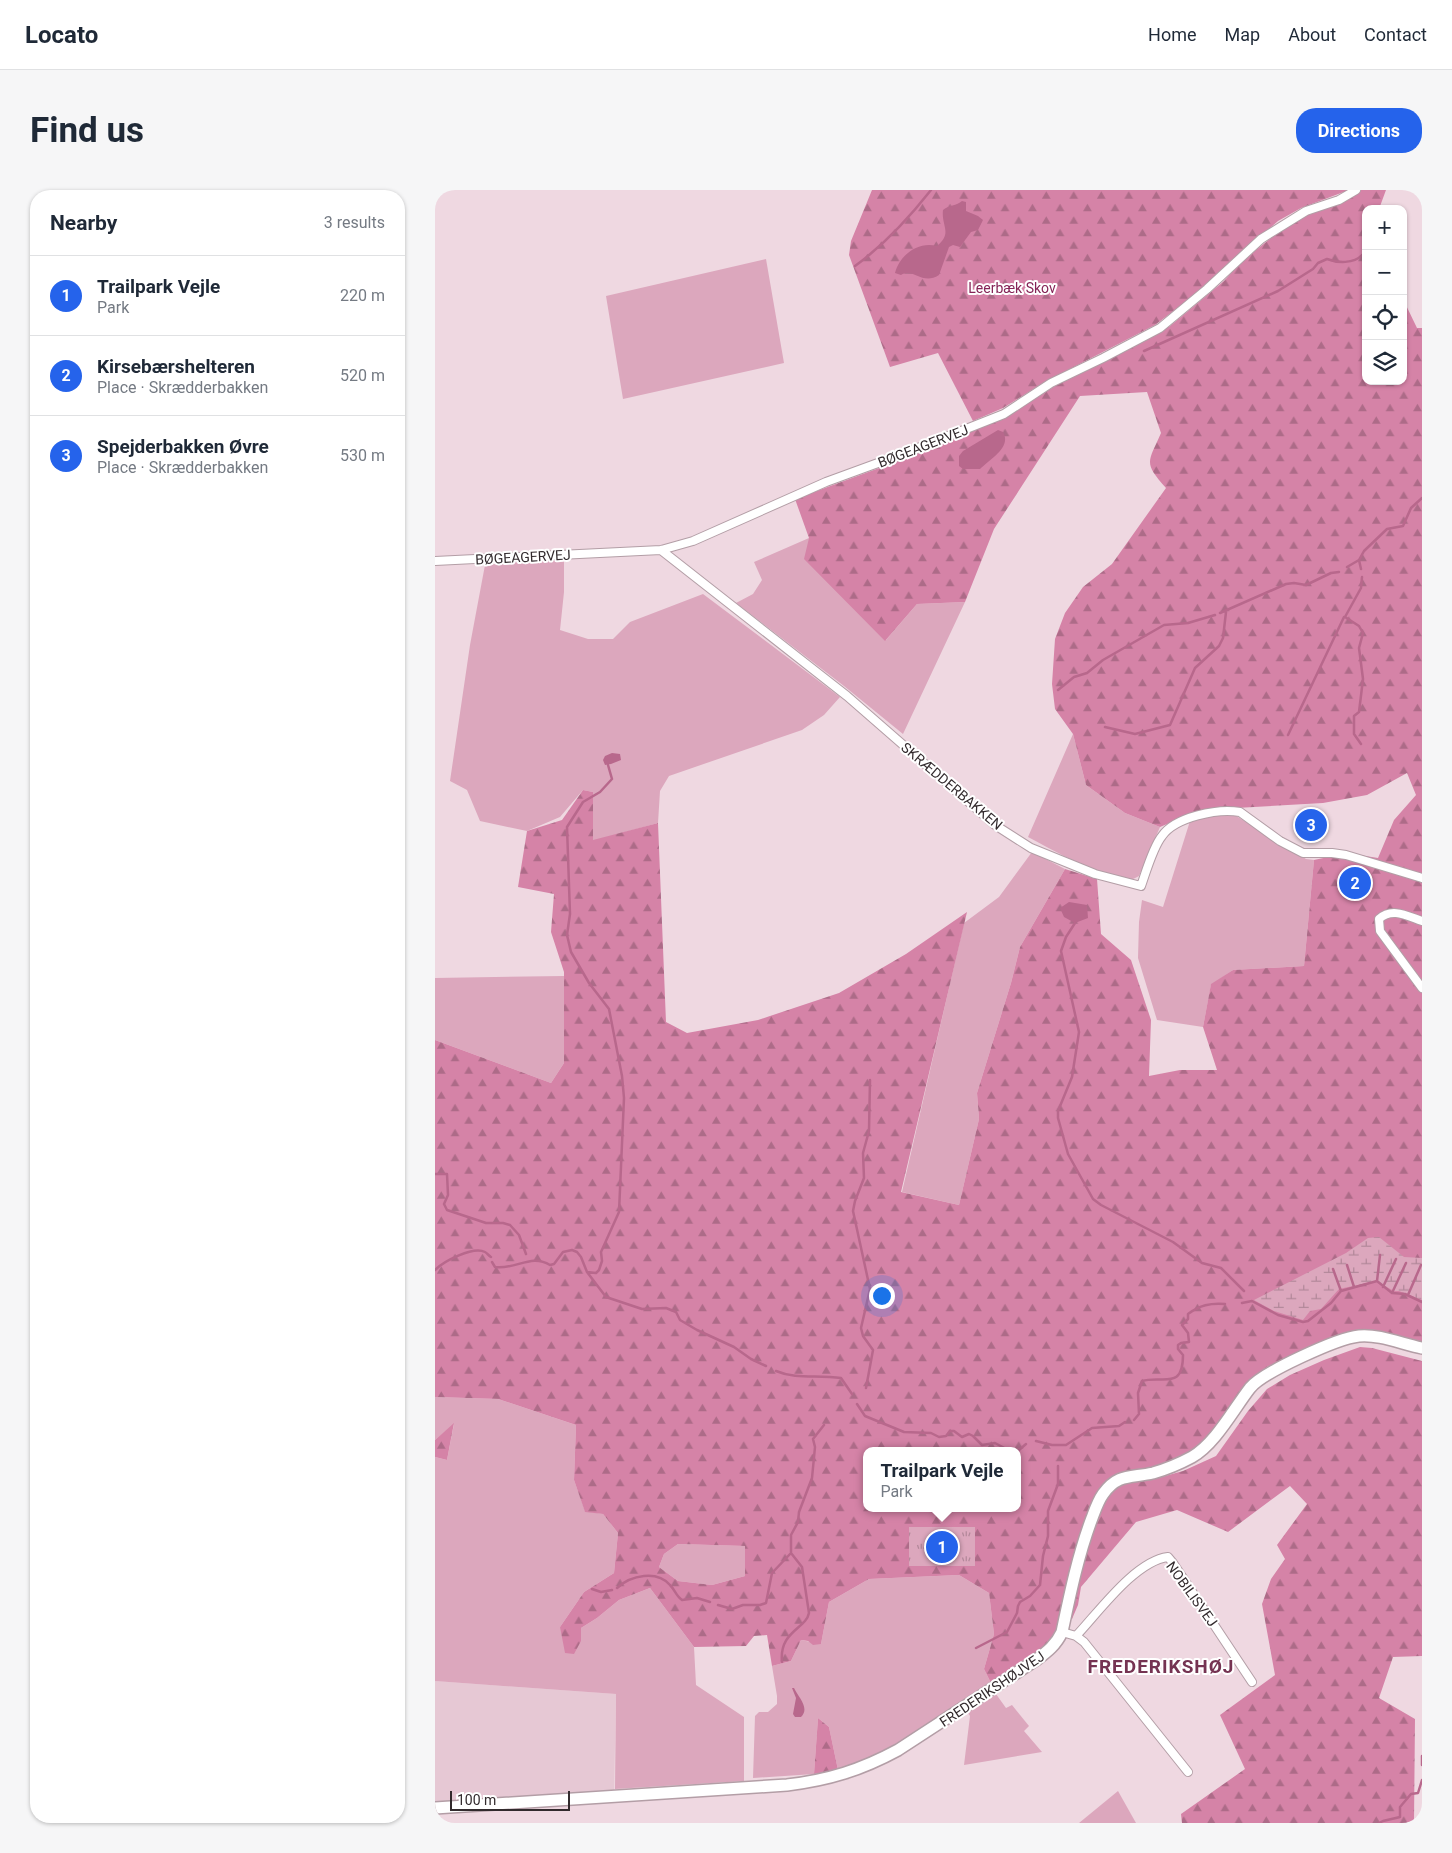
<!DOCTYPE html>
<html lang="en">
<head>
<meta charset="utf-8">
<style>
  :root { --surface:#fff; --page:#f6f6f7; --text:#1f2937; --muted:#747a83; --line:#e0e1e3; --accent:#2563eb }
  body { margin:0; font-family:Roboto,sans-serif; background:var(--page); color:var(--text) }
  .controls { position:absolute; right:15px; top:15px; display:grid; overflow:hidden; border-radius:10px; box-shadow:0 1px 4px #0004 }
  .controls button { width:45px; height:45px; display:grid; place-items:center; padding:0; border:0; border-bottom:1px solid var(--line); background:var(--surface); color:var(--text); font:25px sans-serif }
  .scale { position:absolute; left:15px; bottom:12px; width:120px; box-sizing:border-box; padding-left:5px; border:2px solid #322a2d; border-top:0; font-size:14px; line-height:18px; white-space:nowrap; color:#322a2d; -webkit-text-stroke:4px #fff; paint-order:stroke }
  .you { position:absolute; left:446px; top:1105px; width:18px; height:18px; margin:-12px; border:4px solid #fff; border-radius:50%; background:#1a73e8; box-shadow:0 0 0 8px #1a73e833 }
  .badge { display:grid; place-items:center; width:32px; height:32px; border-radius:50%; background:var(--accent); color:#fff; font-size:16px; font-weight:700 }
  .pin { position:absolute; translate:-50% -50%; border:2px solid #fff; box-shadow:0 1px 5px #0006 }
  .popup { position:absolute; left:428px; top:1257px; width:158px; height:65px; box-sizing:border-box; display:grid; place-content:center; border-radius:10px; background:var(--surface); filter:drop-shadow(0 1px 4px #0005); font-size:16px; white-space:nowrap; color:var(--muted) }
  .popup b { font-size:19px; color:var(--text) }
  .popup::after { content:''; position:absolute; left:50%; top:100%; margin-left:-10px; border:10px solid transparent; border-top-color:var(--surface) }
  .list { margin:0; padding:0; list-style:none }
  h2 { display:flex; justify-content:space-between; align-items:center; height:65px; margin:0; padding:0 20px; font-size:21px }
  h2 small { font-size:16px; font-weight:400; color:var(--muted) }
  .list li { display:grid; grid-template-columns:32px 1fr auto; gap:15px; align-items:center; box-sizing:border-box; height:80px; padding:0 20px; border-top:1px solid var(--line) }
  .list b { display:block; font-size:19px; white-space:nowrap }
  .list p { margin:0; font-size:16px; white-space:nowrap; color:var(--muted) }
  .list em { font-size:16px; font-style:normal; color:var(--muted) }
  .icon { flex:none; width:28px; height:28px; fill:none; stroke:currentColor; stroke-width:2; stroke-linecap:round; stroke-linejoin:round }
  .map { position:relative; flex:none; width:987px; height:1633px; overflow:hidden; border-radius:20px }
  header { display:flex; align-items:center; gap:30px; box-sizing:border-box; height:70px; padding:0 25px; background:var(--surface); border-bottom:1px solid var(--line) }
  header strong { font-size:24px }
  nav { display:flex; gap:28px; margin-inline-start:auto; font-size:18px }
  .intro { display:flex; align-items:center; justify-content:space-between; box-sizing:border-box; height:120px; padding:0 30px }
  h1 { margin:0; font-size:35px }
  .button { padding:12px 22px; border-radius:20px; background:var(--accent); color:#fff; font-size:18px; font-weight:700 }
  main { display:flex; gap:30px; padding:0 30px }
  aside { flex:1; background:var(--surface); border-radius:20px; box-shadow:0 1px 4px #0004 }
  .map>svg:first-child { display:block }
  .built { fill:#e6c8d4 }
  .grass { fill:#dca7bd }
  .forest { fill:url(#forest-firs); fill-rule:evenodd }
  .wetland { fill:url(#wetland-marsh) }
  .park { fill:url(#park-tufts) }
  .water { fill:#b8688c }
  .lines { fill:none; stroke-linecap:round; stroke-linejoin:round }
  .stream { stroke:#b8688c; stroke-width:2.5 }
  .street-casing { stroke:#b39ea6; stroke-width:10 }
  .secondary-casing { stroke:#b39ea6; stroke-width:14 }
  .street { stroke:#fff; stroke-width:8 }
  .secondary { stroke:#fff; stroke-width:11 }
  .labels { text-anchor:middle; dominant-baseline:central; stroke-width:4; stroke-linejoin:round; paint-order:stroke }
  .park-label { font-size:14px; fill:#852457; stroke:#fff }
  .street-label { font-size:14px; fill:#322a2d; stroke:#fff }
  .district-label { font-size:19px; font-weight:bold; letter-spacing:1px; fill:#753352; stroke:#fff }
</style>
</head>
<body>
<header>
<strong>Locato</strong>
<nav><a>Home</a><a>Map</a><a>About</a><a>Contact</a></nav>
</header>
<div class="intro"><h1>Find us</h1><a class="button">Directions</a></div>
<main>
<aside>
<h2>Nearby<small>3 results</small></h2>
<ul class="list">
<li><span class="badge">1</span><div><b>Trailpark Vejle</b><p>Park</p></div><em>220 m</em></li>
<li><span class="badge">2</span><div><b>Kirsebærshelteren</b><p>Place · Skrædderbakken</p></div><em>520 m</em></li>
<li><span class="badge">3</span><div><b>Spejderbakken Øvre</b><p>Place · Skrædderbakken</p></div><em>530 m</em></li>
</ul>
</aside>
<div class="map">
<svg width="987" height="1633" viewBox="0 0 987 1633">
  <defs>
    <pattern id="forest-firs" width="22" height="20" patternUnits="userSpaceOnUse" patternTransform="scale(1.25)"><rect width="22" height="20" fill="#d583a7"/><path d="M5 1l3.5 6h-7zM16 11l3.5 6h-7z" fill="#ad6b88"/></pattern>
    <pattern id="wetland-marsh" width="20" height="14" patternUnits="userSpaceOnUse" patternTransform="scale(1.25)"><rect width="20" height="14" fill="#dca7bd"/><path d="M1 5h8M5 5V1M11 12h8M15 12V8" fill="none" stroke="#b3889a"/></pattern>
    <pattern id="park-tufts" width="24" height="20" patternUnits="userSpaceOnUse" patternTransform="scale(1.25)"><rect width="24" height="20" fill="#dca7bd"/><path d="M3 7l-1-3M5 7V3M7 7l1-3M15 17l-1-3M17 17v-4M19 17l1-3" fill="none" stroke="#b3889a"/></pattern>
  </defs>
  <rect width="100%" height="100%" fill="#efd8e1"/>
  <path class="built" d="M 0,1491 L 181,1504 L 179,1604 L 0,1615 Z"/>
  <path class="grass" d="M 331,69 L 349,173 L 188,209 L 171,106 Z
    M 374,348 L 451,450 L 482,414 L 530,412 L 468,544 L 409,496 L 301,413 L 318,404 L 327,390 L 319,372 Z
    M 129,369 L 129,402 L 125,440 L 153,449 L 178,449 L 195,432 L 268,404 L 405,507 L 389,525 L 367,540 L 234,586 L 225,601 L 223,633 L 158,651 L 158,602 L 148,600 L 125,627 L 92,641 L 45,631 L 32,600 L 15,591 L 35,455 L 50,375 Z
    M 638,544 L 651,595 L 690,623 L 725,637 L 704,686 C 700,688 697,690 693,690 C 664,687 620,661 593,647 Z
    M 798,624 L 871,669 L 879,670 L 869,776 L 798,780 L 776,795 L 768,837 L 722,830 L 703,768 L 704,732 L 707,710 L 728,717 L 755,631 L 774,626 Z
    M 597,662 L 630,679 L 585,757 L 576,793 L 542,903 L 544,929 L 524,1015 L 467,1002 L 529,733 L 564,707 Z
    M 129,786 L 129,873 L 116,893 L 0,850 L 0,788 Z
    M 0,1207 L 63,1209 L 141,1235 L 139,1290 L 150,1321 L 168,1324 L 183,1343 L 179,1383 L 149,1402 L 125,1437 L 146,1451 L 146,1438 L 162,1428 L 184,1410 L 215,1398 L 259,1457 L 261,1495 L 309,1527 L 309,1591 L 180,1599 L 181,1504 L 0,1491 L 0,1267 L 12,1270 L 19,1234 L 0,1250 Z
    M 243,1354 L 310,1356 L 310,1386 L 277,1395 L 243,1391 L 224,1377 L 229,1364 Z
    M 524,1385 L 554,1403 L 559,1444 L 549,1479 L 556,1493 L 450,1561 L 403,1580 L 394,1537 L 383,1528 L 379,1584 L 318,1588 L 320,1526 L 324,1522 L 333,1522 L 342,1514 L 342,1506 L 337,1476 L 356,1471 L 366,1450 L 386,1454 L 394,1412 L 434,1389 Z
    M 561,1504 L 571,1518 L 577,1515 L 594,1536 L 589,1541 L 607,1562 L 529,1575 L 535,1526 L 531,1520 Z
    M 683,1601 L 701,1633 L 644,1633 Z"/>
  <path class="forest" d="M 437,0 L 914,0 L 866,18 L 843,31 L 757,107 L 720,135 L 608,193 L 568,218 L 538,231 L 503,163 L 455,177 L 414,65 L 416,51 Z
    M 925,0 L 951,0 L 944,19 L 931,19 L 931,191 L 968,191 L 968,109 L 982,138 L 987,138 L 987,1154 L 926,1142 L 832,1177 C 798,1201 785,1244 749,1267 C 726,1281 684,1277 668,1296 L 623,1436 L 613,1454 L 556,1493 L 549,1479 L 559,1444 L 554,1403 L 524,1385 L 434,1389 L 394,1412 L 386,1454 L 378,1455 L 373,1451 L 366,1450 L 356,1471 L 337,1476 L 332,1445 L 319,1446 L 311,1456 L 259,1457 L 215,1398 L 184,1410 L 162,1428 L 146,1438 L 146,1451 L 139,1464 L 130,1463 L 125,1437 L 149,1402 L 179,1383 L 183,1343 L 168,1324 L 150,1322 L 139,1290 L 141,1235 L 63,1209 L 0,1207 L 0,850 L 116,893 L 129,873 L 129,782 L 116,742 L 119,704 L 83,697 L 92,641 L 127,630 L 148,600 L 158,602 L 158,650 L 223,633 L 231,832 L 252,843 L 323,830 L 404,803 L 471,764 L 532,722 L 466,1002 L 524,1015 L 544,929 L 542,903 L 576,793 L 585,757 L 630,679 L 662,689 L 666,744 L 696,770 L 716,830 L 714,886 L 745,880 L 782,880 L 768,837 L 776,794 L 798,780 L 869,776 L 879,670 L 912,663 L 943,668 L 959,630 L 981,605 L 972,583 L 932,605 L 888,613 L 765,620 L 725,637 L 690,623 L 651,595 L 638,544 L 620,519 L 617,494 L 620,449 L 630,423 L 648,397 L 677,374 L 731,298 C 708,272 713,273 726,243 L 712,202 L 645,206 L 559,339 L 530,412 L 482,414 L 450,451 L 369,369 L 374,348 L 360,309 L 493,260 L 571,227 L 620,196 L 735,136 L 789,91 L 806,72 L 846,40 L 868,27 L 912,10 ZM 432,1261 L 582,1261 L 582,1318 L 432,1318 ZM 243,1354 L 310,1356 L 310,1386 L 277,1395 L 243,1391 L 224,1377 L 229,1364 Z
    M 925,1157 L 937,1158 L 987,1171 L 987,1466 L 958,1467 L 944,1508 L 980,1529 L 979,1633 L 747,1633 L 746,1624 L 810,1579 L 785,1525 L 840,1485 L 827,1414 L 836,1389 L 850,1369 L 842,1355 L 872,1314 L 855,1296 L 793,1342 L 742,1320 L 701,1332 L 646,1397 L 643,1415 L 637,1429 L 635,1427 L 653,1356 L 671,1308 L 681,1297 L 698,1290 L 723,1288 L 748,1281 L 781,1266 L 813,1221 L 832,1199 L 855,1185 L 889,1170 Z
    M 19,1233 L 12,1270 L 0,1267 L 0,1250 Z
    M 383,1528 L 394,1537 L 403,1580 L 379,1584 Z"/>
  <path class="wetland" d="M 944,1047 L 969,1067 L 987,1068 L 987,1110 L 964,1101 L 959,1101 L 941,1091 L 904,1099 L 886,1119 L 875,1121 L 868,1130 L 839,1121 L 819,1110 L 911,1063 L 933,1048 Z"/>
  <path class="park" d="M 474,1337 L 540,1337 L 540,1376 L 474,1376 Z"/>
  <path class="water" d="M 527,11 L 531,12 L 531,21 L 543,26 L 548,30 L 543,40 L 536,42 L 525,57 L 518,55 L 514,57 L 504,85 C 487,96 478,77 466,85 L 460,83 C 465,64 484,51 502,56 C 518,43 506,36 508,20 C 513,15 522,16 527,11 Z
    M 563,240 L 568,242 C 577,257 555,269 545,279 L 528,279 L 524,276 L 524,266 L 528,261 Z
    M 177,563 L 185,564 L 186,570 L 176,574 L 170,575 L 168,570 L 170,566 Z
    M 634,712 L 652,715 L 653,728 L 640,733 L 629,727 L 625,718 Z
    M 359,1498 C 364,1508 375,1518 366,1527 L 360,1527 L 358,1524 L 361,1508 L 357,1498 Z"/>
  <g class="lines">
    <path class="stream" d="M 420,76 C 449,55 474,28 496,0
      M 709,161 L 843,101 L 878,79 L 883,73 L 892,69 C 902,73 919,74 927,65 L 931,64
      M 924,370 L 926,379
      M 912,377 L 924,370 L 929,361 L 952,339 L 968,336 L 976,318 L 987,308
      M 785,423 L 851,394 L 859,393 L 871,395 L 896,383 L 904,382
      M 623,500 L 639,487 L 652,483 L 668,470 L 729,435 L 753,433 L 780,425
      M 670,537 L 700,544 L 735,535 L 760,478 L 784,456 L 788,448 L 791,422
      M 853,545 L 909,427
      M 926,554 L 919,544 L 919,526 L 924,522 L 928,489 L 924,458 L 928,443 L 924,436 L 910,427 L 926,398 L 927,387
      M 640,733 L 631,747 L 626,761 L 644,842 L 637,887 L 623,921 L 623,928 L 633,964 L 658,1009 L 666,1015 L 738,1052 L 767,1073 L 786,1078 L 809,1101
      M 0,984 L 12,984 L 13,1005 L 9,1014 L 12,1020 L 51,1033 L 68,1033 L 75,1035 L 84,1045 L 91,1064
      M 57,1072 L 60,1077 C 81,1080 96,1063 115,1075 L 119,1074 L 128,1062 L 137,1060 L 142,1062 L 146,1067 L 152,1082 L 171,1107 L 207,1119 L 231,1118 L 241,1122 L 245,1130 L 262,1140 L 299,1157 L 316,1169 L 331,1176
      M 912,1075 L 919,1097
      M 898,1079 L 906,1101
      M 0,1080 C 9,1071 38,1056 50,1062 C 52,1063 54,1066 56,1067
      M 152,1082 L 161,1083 L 164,1080 L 167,1071 L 166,1062 L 184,1022 L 189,908 L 187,886 L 174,819 L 154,793 L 136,762 L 132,745 L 135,724 L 132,637 L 148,612 L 165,602 L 177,589 L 173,575
      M 942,1091 L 945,1065
      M 948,1097 L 961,1069
      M 957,1103 L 971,1073
      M 973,1105 L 986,1075
      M 807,1113 L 817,1111 L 843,1125 L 868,1132 L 873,1131 L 896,1113 L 906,1101 L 942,1091 L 957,1103 L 970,1104 L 987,1112
      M 341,1181 C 362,1190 384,1184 406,1188 L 417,1204
      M 431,1198 L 438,1160 L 428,1146 L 426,1138 L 435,1099 L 418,1021 L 420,1011 L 429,988 L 428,963 L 434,941 L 435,890
      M 422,1214 L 430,1226 L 469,1242 L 496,1243 L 504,1247 L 511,1246 L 515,1241 L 519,1241 L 527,1247 L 534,1244 L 538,1246 L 547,1255 L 560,1253 L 575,1261
      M 699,1230 L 704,1224 L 703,1203 L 707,1191 C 728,1185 748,1201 748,1165 L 743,1159 L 743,1155 L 746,1153 L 754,1152 L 753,1143 L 747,1135 L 753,1129 L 753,1124 C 765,1115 775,1113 790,1114
      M 601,1251 L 617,1255 L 631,1255 L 657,1238 L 684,1236 L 690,1232
      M 579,1261 L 584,1260 L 591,1254
      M 182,1398 C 196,1385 222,1380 235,1395 C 240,1400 241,1406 247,1410 L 262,1408 L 275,1412
      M 157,1399 L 166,1402 L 177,1400
      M 283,1415 L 297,1419 L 308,1415 L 325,1415 L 331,1413 L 337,1383 L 356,1363 L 356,1345 L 363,1332 L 364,1322 L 377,1288 L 380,1257 L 378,1249 L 389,1235
      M 541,1458 L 572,1442 L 582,1423 L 583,1416 L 585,1412 L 595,1406 L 605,1395 L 608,1366 L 613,1346 L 613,1321 L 623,1294 L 623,1276
      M 347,1472 C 344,1441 371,1439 374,1423 L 367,1377 L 356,1363
      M 987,1566 L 987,1575
      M 944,1633 L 948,1631 L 965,1627 L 965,1617 L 976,1604 L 983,1603 L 987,1590"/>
    <g class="street-casing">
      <path id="street" d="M 226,360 L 412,506 L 560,635 L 596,658 L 660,684 L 706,696 C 711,682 718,657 727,646 C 740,627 783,618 805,622 L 845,651 L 868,663 L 897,663 L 911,665 L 987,688
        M 0,371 L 226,360 L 258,351 L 391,292 L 473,262 L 569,224 L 616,193 L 668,168 L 725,138 L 772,99 L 826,49 L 871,21 L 904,10 L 921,0
        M 987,731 C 972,726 957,717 944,729 L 945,741 L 987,798
        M 627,1442 L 641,1446 L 649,1452 L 753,1582
        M 641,1446 C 663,1423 700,1371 733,1367 L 738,1373 L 817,1492"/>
    </g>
    <g class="secondary-casing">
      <path id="secondary" d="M 0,1618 L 352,1595 C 394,1590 426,1580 463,1560 L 601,1470 C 612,1462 621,1455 627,1442 C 635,1404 643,1365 657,1328 C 660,1320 663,1311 668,1304 C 683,1283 696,1288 718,1283 C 732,1279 744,1274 757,1267 C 780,1254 798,1220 815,1198 C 828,1182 903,1148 924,1146 C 944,1144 967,1154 987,1158"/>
    </g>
    <use href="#street" class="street"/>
    <use href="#secondary" class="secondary"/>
  </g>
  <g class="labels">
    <g class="park-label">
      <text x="577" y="98">Leerbæk Skov</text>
    </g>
    <g class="street-label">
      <text transform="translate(488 256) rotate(-21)">BØGEAGERVEJ</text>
      <text transform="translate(88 367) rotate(-3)">BØGEAGERVEJ</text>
      <text transform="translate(517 596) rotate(40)">SKRÆDDERBAKKEN</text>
      <text transform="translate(757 1404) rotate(54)">NOBILISVEJ</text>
      <text transform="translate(557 1499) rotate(-34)">FREDERIKSHØJVEJ</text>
    </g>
    <g class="district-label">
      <text x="726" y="1476">FREDERIKSHØJ</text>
    </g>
  </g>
</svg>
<div class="controls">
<button>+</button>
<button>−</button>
<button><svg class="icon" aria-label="locate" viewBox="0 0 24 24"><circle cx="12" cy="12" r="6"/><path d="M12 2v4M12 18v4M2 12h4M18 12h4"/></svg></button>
<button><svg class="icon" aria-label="layers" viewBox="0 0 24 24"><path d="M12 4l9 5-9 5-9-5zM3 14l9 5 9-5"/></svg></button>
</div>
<div class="scale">100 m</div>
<div class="you"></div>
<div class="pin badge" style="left:507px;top:1357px">1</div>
<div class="popup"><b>Trailpark Vejle</b>Park</div>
<div class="pin badge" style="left:920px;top:693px">2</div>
<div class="pin badge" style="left:876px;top:635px">3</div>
</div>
</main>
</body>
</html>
